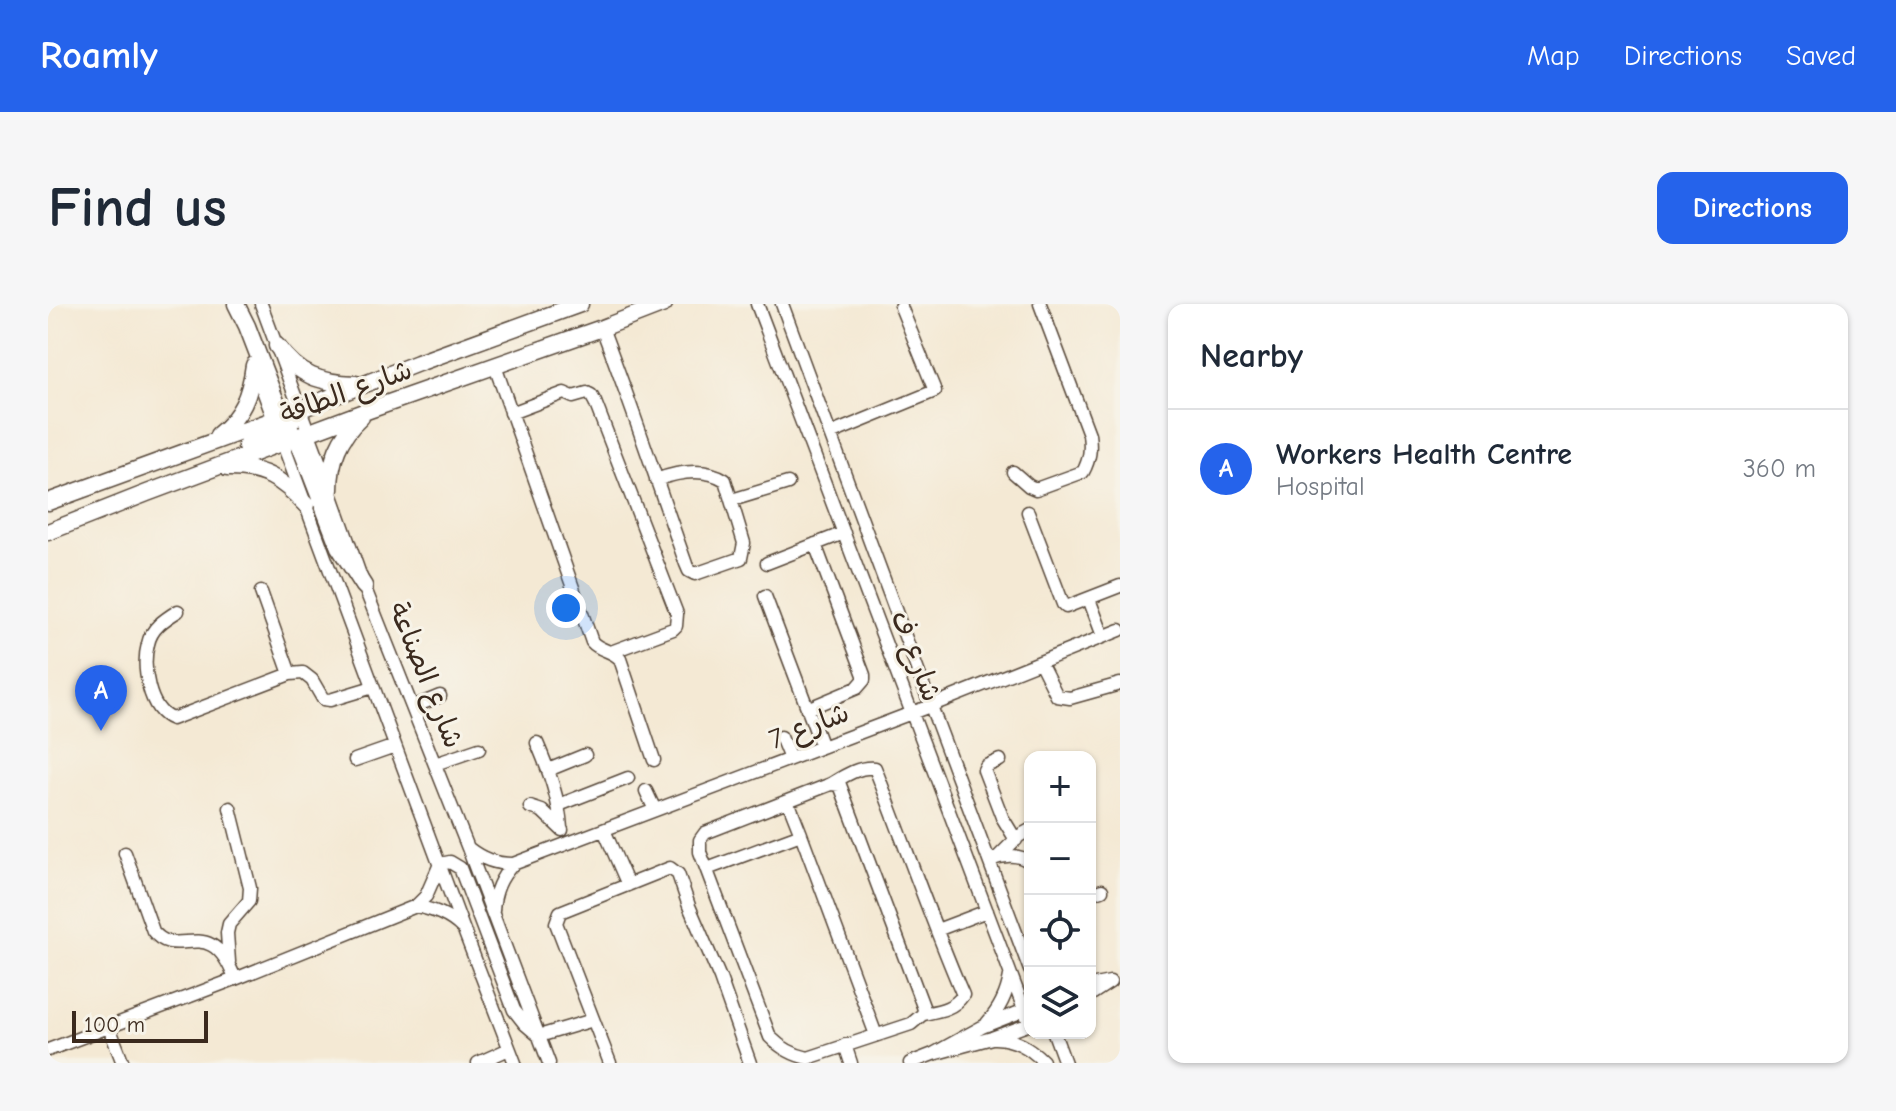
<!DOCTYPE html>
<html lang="en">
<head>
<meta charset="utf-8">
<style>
  :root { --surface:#fff; --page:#f6f6f7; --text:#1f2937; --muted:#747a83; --line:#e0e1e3; --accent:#2563eb }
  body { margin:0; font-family:"Comic Neue","Playpen Sans Arabic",sans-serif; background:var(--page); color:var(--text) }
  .controls { position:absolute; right:24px; bottom:24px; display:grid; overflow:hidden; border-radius:16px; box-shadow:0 2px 6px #0004 }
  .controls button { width:72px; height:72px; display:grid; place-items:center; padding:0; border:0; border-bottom:2px solid var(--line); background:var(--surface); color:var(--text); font:40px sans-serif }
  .scale { position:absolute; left:24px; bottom:20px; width:136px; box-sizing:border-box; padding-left:8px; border:4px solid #3b2a1e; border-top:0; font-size:22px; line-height:28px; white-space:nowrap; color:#3b2a1e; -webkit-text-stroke:6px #f7f3e8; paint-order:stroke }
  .you { position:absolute; left:518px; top:304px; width:28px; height:28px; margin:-20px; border:6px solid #fff; border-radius:50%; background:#1a73e8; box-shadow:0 0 0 12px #1a73e833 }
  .badge { display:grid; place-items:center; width:52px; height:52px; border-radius:50%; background:var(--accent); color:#fff; font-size:26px; font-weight:700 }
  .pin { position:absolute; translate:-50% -66px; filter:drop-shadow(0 2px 4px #0008) }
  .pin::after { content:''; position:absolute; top:42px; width:28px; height:24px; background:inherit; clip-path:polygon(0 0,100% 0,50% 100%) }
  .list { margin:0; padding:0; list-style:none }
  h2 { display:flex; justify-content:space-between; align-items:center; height:104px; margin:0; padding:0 32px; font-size:34px }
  h2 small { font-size:26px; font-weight:400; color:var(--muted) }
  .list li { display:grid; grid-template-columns:52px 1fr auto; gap:24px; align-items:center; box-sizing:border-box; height:120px; padding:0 32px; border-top:2px solid var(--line) }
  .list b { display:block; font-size:30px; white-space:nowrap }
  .list p { margin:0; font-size:26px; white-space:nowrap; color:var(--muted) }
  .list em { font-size:26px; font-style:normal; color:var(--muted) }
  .icon { flex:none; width:44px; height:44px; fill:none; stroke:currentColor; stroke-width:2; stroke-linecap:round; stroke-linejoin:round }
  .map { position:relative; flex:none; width:1072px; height:759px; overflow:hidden; border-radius:16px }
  header { display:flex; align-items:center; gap:48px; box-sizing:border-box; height:112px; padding:0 40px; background:var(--accent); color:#fff }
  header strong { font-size:38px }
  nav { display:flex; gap:44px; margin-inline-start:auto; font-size:28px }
  .intro { display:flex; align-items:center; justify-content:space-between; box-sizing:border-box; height:192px; padding:0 48px }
  h1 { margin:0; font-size:56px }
  .button { padding:20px 36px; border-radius:16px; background:var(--accent); color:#fff; font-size:28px; font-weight:700 }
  main { display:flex; gap:48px; padding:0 48px }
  aside { flex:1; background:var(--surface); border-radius:16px; box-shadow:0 2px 6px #0004 }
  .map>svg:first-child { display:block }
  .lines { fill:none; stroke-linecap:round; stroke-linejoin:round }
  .minor-casing { stroke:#574739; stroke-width:15 }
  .major-casing { stroke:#574739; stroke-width:19 }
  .minor { stroke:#fff; stroke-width:12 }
  .major { stroke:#fff; stroke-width:16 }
  .labels { text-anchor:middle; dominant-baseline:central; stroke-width:6; stroke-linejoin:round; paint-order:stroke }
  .street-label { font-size:28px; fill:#3b2a1e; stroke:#f7f3e8 }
</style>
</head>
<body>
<header>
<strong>Roamly</strong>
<nav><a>Map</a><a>Directions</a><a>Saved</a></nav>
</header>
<div class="intro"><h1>Find us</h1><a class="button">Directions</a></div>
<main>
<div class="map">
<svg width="1072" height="759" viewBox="0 0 1072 759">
  <rect width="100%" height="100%" fill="#f7f3e8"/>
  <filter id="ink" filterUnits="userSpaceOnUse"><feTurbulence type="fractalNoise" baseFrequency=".0125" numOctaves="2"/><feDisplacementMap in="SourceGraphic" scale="16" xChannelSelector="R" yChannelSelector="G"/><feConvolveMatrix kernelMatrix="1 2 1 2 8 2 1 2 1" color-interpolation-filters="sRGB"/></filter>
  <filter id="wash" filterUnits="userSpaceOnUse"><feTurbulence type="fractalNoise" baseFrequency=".006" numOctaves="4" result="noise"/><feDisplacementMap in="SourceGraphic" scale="32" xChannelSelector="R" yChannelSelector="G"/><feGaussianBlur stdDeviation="1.8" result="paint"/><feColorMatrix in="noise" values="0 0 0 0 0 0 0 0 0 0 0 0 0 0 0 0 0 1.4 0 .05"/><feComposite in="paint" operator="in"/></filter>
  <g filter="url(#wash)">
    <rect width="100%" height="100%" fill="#f4e9d4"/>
  </g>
  <g filter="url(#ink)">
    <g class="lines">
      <g class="minor-casing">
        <path id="minor" d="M 213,0 L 282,186 L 316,282 L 420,544 L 501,759
          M 709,0 L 982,721
          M 734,0 C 815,223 899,444 982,666
          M 554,24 C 584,102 610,181 638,260 L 641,267 L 647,270 L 693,254 L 696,239 L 677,176 C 656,163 630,168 608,176
          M 447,62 L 544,338 C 552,347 564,346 572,355 L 606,456
          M 207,65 L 415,624 L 467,759
          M 463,109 L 516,89 L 525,93 L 539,89 L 543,91 L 547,98 L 629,310 L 628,322 L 625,325 L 563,348
          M 782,130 L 887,87 L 853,3
          M 965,168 L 981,182 L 988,185 L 1035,168 C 1042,155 1043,145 1041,130 L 992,0
          M 684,196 L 740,179
          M 980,208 L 1015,300 L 1018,303 L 1072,282
          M 719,259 L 796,229
          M 213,288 L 242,370
          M 717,292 L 774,443
          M 1041,295 L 1055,332
          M 130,307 C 117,315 103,324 100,340 C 94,362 100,406 124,415 L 242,370 L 255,369 L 264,376 L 275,395 L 282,396 L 325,383
          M 992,358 L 1009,392 L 1022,394 L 1072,380
          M 365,403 L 392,392
          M 759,405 L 809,384 L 816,376 L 816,371 L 767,240
          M 733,433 L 742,455
          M 489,439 C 501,467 511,494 513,524
          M 307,456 L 347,442
          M 952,456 L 938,462 L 936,466 L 954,513 L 968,536
          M 387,460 L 431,445
          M 501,468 L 505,464 L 537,451
          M 783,480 L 792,481 L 876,705 L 875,710 L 863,720 L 760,754 C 745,751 733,744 722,733 L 652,548 L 652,536 L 657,529 Z
          M 783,480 C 796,472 811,462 827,464 C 857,540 883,617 915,691 C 906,705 890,707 875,710
          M 598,487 L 607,506
          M 740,497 L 753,530
          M 511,501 L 580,474
          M 482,503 L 494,507 L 514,526
          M 556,526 L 580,581
          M 420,544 C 434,555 447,560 465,560 L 882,402 L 1072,326
          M 77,549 L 105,627 C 129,659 162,607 187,675
          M 951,552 L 971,532 L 982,526
          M 942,556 C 954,551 972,549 982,559
          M 659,565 L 753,530 L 828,731
          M 1042,590 L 1054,586
          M 368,602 C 386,606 401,611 414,624
          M 445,607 C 446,588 452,574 465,560
          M 889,626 L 939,607
          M 181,658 L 179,629 L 181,620 L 201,597 L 202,584 L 182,504
          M 1042,682 L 1062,678 L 1042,691
          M 982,704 L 934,723 L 885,750 L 944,734 L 982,720
          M 939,719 C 952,705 959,690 962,672
          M 61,723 L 75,759
          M 1006,729 L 1017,759
          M 947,734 C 967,735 981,743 995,757
          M 797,741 L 803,759
          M 0,746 L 187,675 L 368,602 L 378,592 L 392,560 L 402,558 L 412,564 L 466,706 L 477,720 L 491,732 L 545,716
          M 430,759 L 461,745
          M 562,759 L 508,619 L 512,608 L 622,564 L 630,570 L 641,602 L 672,674 L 702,759
          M 862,759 L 885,750"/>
      </g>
      <g class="major-casing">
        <path id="major" d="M 188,0 L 199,22 L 234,113 L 242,120
          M 229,42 C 251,72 272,79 308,80
          M 225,116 L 239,123 L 249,134 L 291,243 L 316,282
          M 170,131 C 194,112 202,91 206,61
          M 198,142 L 235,126 L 244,117
          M 179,164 C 215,163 234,175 258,201
          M 282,186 C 282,156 291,133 313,113
          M 0,198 L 225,116 L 370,59 L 532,0
          M 0,228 L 99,189 L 321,106 L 554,24 L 616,0"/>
      </g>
      <use href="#minor" class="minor"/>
      <use href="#major" class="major"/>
    </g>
  </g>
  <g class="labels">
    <g class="street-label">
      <text transform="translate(298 88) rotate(-20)">شارع الطاقة</text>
      <text transform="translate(868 352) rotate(69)">شارع ف</text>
      <text transform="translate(378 371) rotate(68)">شارع الصناعة</text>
      <text transform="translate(761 422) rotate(-21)">شارع 7</text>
    </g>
  </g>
</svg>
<div class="controls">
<button>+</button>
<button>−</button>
<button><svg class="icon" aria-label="locate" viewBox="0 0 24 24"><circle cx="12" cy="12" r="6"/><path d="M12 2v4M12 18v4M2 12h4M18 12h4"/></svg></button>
<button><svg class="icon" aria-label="layers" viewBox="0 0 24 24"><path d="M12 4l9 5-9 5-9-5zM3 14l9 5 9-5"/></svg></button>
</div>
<div class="scale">100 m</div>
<div class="you"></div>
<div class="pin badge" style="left:53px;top:427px">A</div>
</div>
<aside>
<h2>Nearby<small></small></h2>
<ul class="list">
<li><span class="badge">A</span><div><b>Workers Health Centre</b><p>Hospital</p></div><em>360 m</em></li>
</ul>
</aside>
</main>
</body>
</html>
